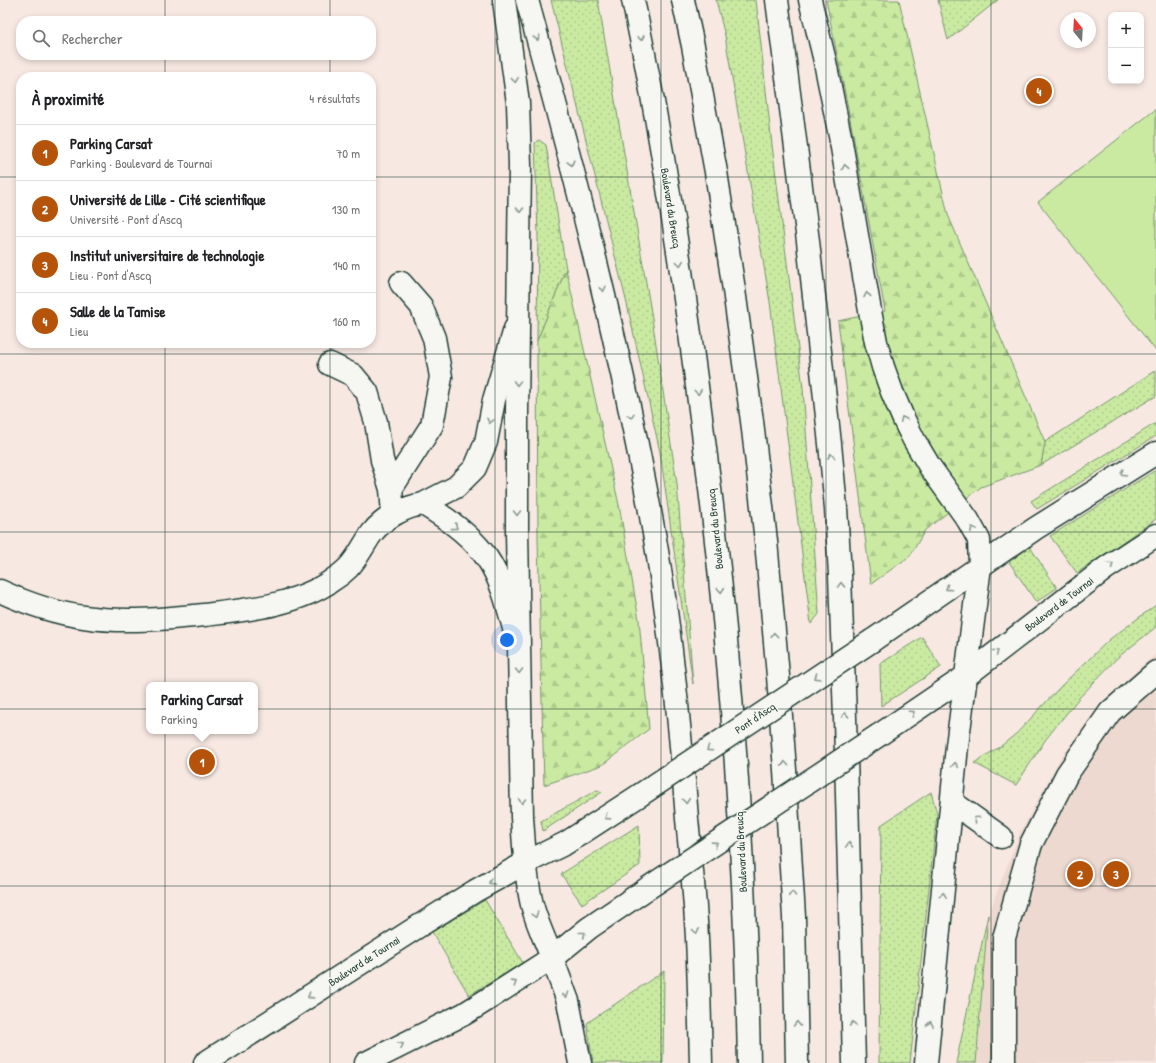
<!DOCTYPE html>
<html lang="fr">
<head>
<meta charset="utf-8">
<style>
  :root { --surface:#fff; --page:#f2f2f2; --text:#202124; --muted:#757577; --line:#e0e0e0; --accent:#b45309 }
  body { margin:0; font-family:"Patrick Hand",sans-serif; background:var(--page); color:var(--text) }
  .controls { position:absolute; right:12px; top:12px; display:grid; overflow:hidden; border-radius:8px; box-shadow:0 2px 6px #0003 }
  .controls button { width:36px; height:36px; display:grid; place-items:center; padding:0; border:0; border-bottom:1px solid var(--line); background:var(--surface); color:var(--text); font:20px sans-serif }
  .compass { position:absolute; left:1060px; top:12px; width:36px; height:36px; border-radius:50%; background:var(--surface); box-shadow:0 2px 6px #0003; rotate:342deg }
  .you { position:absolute; left:507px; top:640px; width:14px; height:14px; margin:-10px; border:3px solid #fff; border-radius:50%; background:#1a73e8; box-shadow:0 0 0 6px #1a73e833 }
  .badge { display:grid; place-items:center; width:26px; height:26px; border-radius:50%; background:var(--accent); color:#fff; font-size:13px; font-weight:700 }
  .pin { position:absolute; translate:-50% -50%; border:2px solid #fff; box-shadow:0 1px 4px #0006 }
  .popup { position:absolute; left:146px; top:682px; width:112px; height:52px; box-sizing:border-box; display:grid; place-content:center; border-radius:8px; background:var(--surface); filter:drop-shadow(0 1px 3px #0005); font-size:13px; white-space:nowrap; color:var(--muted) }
  .popup b { font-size:15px; color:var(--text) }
  .popup::after { content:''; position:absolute; left:50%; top:100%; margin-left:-8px; border:8px solid transparent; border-top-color:var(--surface) }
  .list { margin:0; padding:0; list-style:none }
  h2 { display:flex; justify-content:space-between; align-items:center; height:52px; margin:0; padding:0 16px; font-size:17px }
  h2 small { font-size:13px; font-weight:400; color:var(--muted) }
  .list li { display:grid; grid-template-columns:26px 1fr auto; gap:12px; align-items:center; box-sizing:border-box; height:56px; padding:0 16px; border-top:1px solid var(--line) }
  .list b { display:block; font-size:15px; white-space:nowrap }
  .list p { margin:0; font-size:13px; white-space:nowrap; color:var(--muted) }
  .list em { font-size:13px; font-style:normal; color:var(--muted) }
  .icon { flex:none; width:22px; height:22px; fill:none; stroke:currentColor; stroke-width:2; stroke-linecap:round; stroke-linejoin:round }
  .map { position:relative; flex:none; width:1156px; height:1063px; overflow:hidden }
  .search { position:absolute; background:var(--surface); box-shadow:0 2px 6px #0003; left:16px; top:16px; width:360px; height:44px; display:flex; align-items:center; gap:10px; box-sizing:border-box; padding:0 14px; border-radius:16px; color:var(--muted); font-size:15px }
  .panel { position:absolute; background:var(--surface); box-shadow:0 2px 6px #0003; left:16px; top:72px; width:360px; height:276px; border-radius:16px }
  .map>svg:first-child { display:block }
  .built { fill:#eed9d0 }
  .grass { fill:url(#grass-dots); stroke:#74946b }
  .forest { fill:url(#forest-firs); stroke:#74946b }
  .pitch { fill:#caeaa2; stroke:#74946b }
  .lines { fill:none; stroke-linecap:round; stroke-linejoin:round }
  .minor-casing { stroke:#1f3d34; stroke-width:25 }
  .major-casing { stroke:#1f3d34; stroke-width:25 }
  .highway-casing { stroke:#1f3d34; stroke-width:25 }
  .minor { stroke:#f6f6f2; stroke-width:22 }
  .major { stroke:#f6f6f2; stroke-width:22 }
  .highway { stroke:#f6f6f2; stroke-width:22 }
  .major-bridge-casing { stroke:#1f3d34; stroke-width:25; stroke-linecap:butt }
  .major-bridge { stroke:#f6f6f2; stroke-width:22 }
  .oneway { stroke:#8a9a93 }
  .grid { fill:none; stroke:#1f3d34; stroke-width:1; stroke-opacity:0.55 }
  .labels { text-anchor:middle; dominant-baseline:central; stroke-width:3; stroke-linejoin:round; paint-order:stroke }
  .street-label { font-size:11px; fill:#1f3d34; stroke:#f6f6f2 }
</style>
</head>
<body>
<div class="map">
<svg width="1156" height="1063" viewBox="0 0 1156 1063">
  <defs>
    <pattern id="grass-dots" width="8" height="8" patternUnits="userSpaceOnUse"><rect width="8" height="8" fill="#caeaa2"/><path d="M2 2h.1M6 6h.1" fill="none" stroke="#adca8c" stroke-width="1.8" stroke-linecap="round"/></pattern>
    <pattern id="forest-firs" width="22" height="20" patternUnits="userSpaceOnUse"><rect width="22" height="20" fill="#caeaa2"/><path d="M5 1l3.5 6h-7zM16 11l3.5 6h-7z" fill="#adca8c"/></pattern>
  </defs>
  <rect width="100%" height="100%" fill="#f7e8e2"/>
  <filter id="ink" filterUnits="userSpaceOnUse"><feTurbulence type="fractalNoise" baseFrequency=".025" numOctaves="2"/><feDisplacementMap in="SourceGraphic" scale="8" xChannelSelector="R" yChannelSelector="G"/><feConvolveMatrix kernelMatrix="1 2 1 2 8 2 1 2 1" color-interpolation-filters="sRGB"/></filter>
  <g filter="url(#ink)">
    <path class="built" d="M 1156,655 L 1156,1063 L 976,1063 L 988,915 L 1020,833 L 1060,759 L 1097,709 L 1146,662 Z"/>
    <path class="grass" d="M 551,0 L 598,0 L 652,318 L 677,484 L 693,684 L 660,452 L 627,304 Z
      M 716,0 L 756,0 L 772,145 L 803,388 L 819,614 L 811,624 L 770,302 L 725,36 Z
      M 938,0 L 998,0 L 948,40 Z
      M 539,140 L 546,145 L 566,269 L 537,341 L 538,236 L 535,143 Z
      M 1156,370 L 1156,396 L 1041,465 L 1045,442 Z
      M 1156,423 L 1156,436 L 1037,509 L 1031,501 Z
      M 1156,470 L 1156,519 L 1077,573 L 1050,536 Z
      M 1030,547 L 1057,588 L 1036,602 L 1009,562 Z
      M 1156,605 L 1156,627 L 1117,658 L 1078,699 L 1046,739 L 1016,785 L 974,763 L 1001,746 L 1017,733 L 1061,686 L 1110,639 Z
      M 922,637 L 941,667 L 881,706 L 880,664 Z
      M 597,790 L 602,792 L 543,831 L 541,821 Z
      M 931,792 L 937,814 L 910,1063 L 879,1063 L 881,825 Z
      M 639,825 L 640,865 L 582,904 L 561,874 Z
      M 485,900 L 523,963 L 469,995 L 432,932 Z
      M 988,915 L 976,1063 L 956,1063 Z
      M 664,971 L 663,1063 L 593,1063 L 587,1023 Z"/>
    <path class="forest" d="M 826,0 L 899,0 L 948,215 L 1045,442 L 1041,465 L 981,487 L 925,530 L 910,556 L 871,584 L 838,321 L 885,311 L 849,113 Z
      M 566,269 L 619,505 L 639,620 L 649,729 L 602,765 L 544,785 L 538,538 L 537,341 Z"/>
    <path class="pitch" d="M 1156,109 L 1156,351 L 1038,202 Z"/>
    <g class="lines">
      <g class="minor-casing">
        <path id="minor" d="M 330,364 L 353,375 L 367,392 L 376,422 L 382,460 L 391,489
          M 423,504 C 447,518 471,535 487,558 C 502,580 509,610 516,636
          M 393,514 L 391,489 L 432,425 L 441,377 L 434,338 L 421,306 L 401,283
          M 0,591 C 26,603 55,613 84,617 C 124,623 164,619 204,615 C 246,610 299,605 334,579 C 339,576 344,572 348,568 C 358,558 364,544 372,533 C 384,518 404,507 423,504 L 456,487 L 475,468 L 486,442 L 494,400 L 515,329
          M 952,802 L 1001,837
          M 1004,1063 L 1004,938 L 1031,844 L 1067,774 L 1110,712 L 1156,672"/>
      </g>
      <g class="major-casing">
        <path id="major" d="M 504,0 L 518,103 L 520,165 L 517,412 L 517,531 L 522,817 C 524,845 525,873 531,900 C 535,920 545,939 552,958
          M 810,0 L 824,57 L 840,136 L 870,311 L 876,342 L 883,367 L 892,392 L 904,420 L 914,440 L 930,467 L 968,520 L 979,540 L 980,566 L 966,676
          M 873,640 L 1036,528 L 1156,453
          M 879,735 L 966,676 L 1106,568 L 1156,535
          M 205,1063 L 411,931 L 475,891 L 525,863 L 566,843 L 640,795
          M 366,1063 L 464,1014 L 485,1001 L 552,958 L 589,928 L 648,888"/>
      </g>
      <g class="highway-casing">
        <path id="highway" d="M 527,0 C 576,178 623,357 655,539 C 671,632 680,725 687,819 C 691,859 695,898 697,938 C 699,980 700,1021 701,1063
          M 633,0 C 663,141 684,282 702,425 C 730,636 745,850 749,1063
          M 683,0 L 693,46 L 716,172 L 734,290 L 752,421 L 766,541 L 778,676 L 785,770 L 794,917 L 797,1063
          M 777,0 L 808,241 L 830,444 L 836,508 L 840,575 L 845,718 L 854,1063
          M 552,958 L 568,1001 L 580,1063
          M 926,1063 L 957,746 L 966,676"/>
      </g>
      <use href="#minor" class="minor"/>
      <use href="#major" class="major"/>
      <use href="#highway" class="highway"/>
      <g class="major-bridge-casing">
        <path id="major-bridge" d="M 640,795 L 873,640
          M 648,888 L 879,735"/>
      </g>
      <use href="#major-bridge" class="major-bridge"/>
    </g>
    <defs><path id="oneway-chevron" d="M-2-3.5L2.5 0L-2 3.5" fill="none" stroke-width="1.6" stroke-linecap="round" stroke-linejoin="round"/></defs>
    <g class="oneway">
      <use href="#oneway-chevron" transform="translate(537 38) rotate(75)"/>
      <use href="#oneway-chevron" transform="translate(641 38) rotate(79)"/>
      <use href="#oneway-chevron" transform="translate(515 80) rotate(83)"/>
      <use href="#oneway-chevron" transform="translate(571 163) rotate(75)"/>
      <use href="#oneway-chevron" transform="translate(845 167) rotate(-100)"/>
      <use href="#oneway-chevron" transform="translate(520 210) rotate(90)"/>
      <use href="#oneway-chevron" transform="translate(680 263) rotate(82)"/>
      <use href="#oneway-chevron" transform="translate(603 289) rotate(77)"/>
      <use href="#oneway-chevron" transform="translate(867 295) rotate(-100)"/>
      <use href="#oneway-chevron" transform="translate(517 383) rotate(91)"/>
      <use href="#oneway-chevron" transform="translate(698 392) rotate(83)"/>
      <use href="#oneway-chevron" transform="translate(631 416) rotate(78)"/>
      <use href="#oneway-chevron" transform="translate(903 419) rotate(-115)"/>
      <use href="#oneway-chevron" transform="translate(490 421) rotate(102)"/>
      <use href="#oneway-chevron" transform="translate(831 456) rotate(-95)"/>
      <use href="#oneway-chevron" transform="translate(1123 473) rotate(148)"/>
      <use href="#oneway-chevron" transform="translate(517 513) rotate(90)"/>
      <use href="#oneway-chevron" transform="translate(455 527) rotate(37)"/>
      <use href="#oneway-chevron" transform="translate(973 529) rotate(-118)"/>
      <use href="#oneway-chevron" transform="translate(1111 565) rotate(-34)"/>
      <use href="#oneway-chevron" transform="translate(841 585) rotate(-92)"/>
      <use href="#oneway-chevron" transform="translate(948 588) rotate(146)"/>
      <use href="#oneway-chevron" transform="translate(721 590) rotate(85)"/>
      <use href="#oneway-chevron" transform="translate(774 635) rotate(-96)"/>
      <use href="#oneway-chevron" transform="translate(996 652) rotate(-38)"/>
      <use href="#oneway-chevron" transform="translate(519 671) rotate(89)"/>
      <use href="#oneway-chevron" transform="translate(817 677) rotate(146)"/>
      <use href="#oneway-chevron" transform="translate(912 713) rotate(-34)"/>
      <use href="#oneway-chevron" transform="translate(845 715) rotate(-92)"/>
      <use href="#oneway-chevron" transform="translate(709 749) rotate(146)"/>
      <use href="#oneway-chevron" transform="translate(785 764) rotate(-94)"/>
      <use href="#oneway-chevron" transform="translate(955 765) rotate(-85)"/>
      <use href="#oneway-chevron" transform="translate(522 801) rotate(90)"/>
      <use href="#oneway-chevron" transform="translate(686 801) rotate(85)"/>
      <use href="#oneway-chevron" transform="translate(607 817) rotate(147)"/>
      <use href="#oneway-chevron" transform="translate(976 819) rotate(-145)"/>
      <use href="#oneway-chevron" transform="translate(715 844) rotate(-33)"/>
      <use href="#oneway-chevron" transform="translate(849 845) rotate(-92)"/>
      <use href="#oneway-chevron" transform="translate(491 882) rotate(151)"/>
      <use href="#oneway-chevron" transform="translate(792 894) rotate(-93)"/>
      <use href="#oneway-chevron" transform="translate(943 895) rotate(-84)"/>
      <use href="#oneway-chevron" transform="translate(535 915) rotate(73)"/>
      <use href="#oneway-chevron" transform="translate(696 931) rotate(86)"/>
      <use href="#oneway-chevron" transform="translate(583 934) rotate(-39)"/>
      <use href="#oneway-chevron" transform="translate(514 983) rotate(-33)"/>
      <use href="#oneway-chevron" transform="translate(566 995) rotate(71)"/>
      <use href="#oneway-chevron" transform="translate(310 996) rotate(147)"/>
      <use href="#oneway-chevron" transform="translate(797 1024) rotate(-91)"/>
      <use href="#oneway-chevron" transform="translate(853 1024) rotate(-91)"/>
      <use href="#oneway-chevron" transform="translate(930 1024) rotate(-84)"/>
      <use href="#oneway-chevron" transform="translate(401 1045) rotate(-27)"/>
    </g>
  </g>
  <path class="grid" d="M 165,0 L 165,21M 330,0 L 330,21M 495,0 L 495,1063M 661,0 L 661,1063M 826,0 L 826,1063M 991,0 L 991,1063M 165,55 L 165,77M 330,55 L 330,77M 0,177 L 21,177M 371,177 L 1156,177M 165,343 L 165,1063M 330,343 L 330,1063M 0,354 L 1156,354M 0,532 L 1156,532M 0,709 L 1156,709M 0,886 L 1156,886"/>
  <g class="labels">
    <g class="street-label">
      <text transform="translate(671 208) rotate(81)">Boulevard du Breucq</text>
      <text transform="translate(715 529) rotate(-96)">Boulevard du Breucq</text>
      <text transform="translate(1059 604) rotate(-37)">Boulevard de Tournai</text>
      <text transform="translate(755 718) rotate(-34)">Pont d'Ascq</text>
      <text transform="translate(741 852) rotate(-93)">Boulevard du Breucq</text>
      <text transform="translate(364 961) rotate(-33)">Boulevard de Tournai</text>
    </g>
  </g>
</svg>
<div class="controls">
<button>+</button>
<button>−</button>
</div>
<svg class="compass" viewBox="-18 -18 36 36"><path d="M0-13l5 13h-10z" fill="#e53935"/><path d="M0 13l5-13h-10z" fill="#757577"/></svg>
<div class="you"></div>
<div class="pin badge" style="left:202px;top:762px">1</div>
<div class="popup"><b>Parking Carsat</b>Parking</div>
<div class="pin badge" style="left:1080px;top:874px">2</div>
<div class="pin badge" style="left:1116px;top:874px">3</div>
<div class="pin badge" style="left:1039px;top:91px">4</div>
<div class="search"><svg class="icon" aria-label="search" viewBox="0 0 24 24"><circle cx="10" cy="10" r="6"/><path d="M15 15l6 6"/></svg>Rechercher</div>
<section class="panel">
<h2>À proximité<small>4 résultats</small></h2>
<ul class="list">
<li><span class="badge">1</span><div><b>Parking Carsat</b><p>Parking · Boulevard de Tournai</p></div><em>70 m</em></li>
<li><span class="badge">2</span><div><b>Université de Lille ‐ Cité scientifique</b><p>Université · Pont d'Ascq</p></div><em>130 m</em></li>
<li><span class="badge">3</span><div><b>Institut universitaire de technologie</b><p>Lieu · Pont d'Ascq</p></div><em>140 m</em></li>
<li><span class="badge">4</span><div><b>Salle de la Tamise</b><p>Lieu</p></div><em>160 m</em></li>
</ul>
</section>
</div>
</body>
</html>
